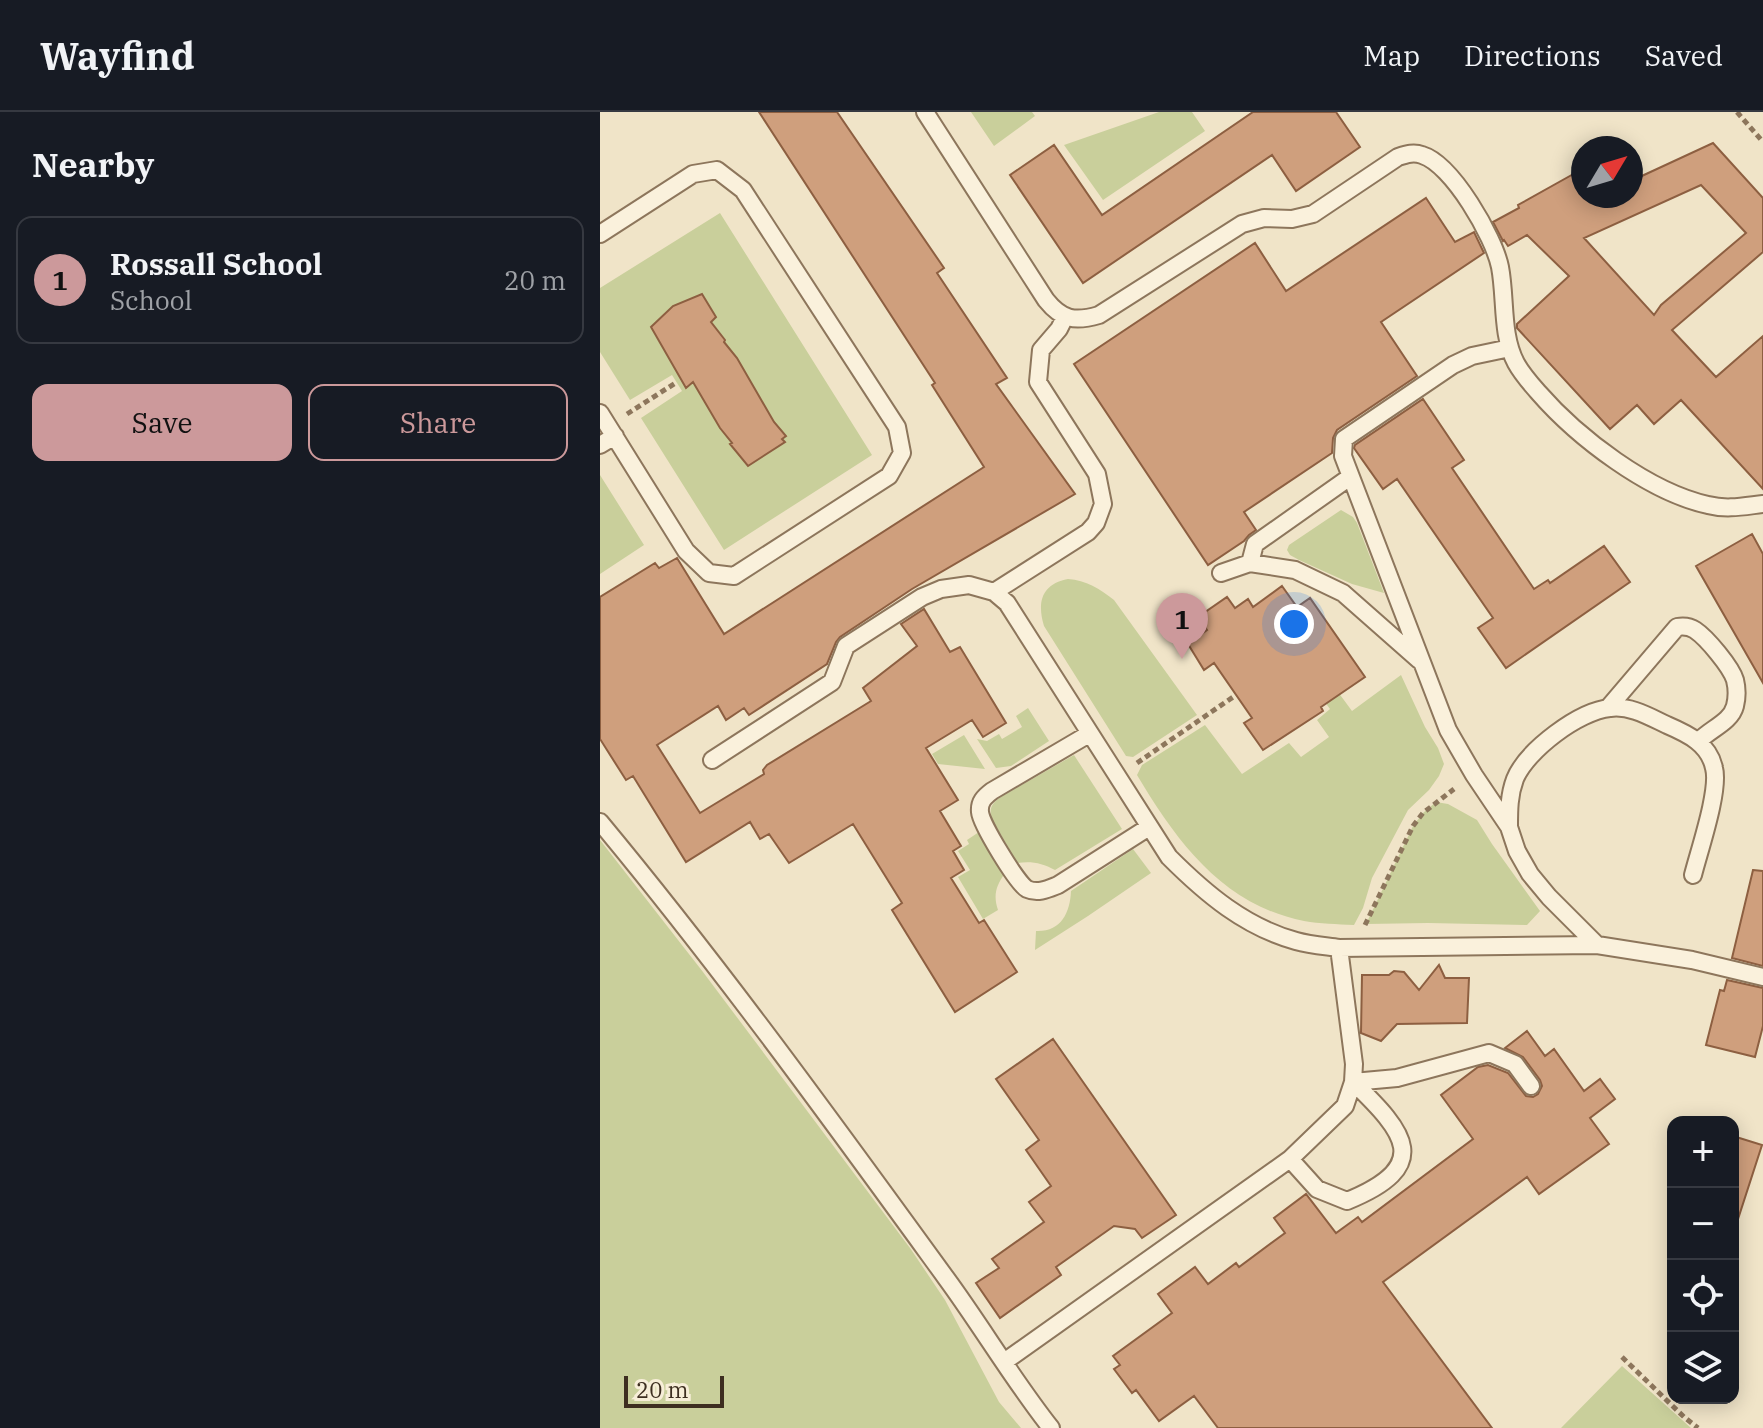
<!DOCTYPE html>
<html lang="en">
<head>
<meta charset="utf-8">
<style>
  :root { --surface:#171b24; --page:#242831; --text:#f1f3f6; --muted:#9ea1a6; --line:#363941; --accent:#cc999b }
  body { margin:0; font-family:"IBM Plex Serif",serif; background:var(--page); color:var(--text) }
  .controls { position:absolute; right:24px; bottom:24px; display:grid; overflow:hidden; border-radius:16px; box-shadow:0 4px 20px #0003 }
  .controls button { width:72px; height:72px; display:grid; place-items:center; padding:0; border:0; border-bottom:2px solid var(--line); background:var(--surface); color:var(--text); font:40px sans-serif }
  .compass { position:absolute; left:971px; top:24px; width:72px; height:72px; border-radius:50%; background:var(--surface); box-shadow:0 4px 20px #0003; rotate:52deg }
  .scale { position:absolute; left:24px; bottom:20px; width:100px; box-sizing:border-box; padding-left:8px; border:4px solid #3d2e20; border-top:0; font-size:22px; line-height:28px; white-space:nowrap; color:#3d2e20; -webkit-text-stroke:6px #f7eed8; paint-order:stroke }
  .you { position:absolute; left:694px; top:512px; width:28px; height:28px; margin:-20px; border:6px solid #fff; border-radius:50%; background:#1a73e8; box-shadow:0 0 0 12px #1a73e833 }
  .badge { display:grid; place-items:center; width:52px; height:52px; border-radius:50%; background:var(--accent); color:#111; font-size:26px; font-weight:700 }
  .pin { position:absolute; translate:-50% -66px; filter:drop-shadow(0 2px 4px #0008) }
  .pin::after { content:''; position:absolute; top:42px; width:28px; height:24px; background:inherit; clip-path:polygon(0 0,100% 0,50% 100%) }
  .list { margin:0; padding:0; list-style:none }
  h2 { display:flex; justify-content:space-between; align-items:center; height:104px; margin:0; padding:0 32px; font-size:34px }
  h2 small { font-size:26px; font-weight:400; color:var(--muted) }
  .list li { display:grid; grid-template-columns:52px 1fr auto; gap:24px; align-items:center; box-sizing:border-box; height:128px; margin:0 16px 16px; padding:0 16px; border:2px solid var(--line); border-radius:16px }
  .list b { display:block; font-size:30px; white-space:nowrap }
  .list p { margin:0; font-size:26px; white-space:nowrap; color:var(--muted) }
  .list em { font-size:26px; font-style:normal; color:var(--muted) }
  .actions { display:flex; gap:16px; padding:24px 32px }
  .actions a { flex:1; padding:18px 0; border:2px solid var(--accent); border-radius:16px; text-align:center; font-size:28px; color:var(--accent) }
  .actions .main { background:var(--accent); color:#111 }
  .icon { flex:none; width:44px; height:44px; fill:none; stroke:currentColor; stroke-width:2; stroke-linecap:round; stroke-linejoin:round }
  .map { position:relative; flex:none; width:1163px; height:1316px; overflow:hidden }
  header { display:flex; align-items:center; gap:48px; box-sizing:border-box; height:112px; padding:0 40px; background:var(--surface); border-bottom:2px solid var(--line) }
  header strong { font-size:38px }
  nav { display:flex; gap:44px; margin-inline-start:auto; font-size:28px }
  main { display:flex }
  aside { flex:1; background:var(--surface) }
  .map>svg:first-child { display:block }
  .green { fill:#c9cf9b }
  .building { fill:#cf9f7d; stroke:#8d5f41; stroke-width:2; fill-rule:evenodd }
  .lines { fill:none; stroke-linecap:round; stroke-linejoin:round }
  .lane-casing { stroke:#8d765c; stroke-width:20 }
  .path { stroke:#8d765c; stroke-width:5; stroke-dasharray:6 4; stroke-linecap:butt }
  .lane { stroke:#faf1dc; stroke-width:16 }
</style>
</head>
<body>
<header>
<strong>Wayfind</strong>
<nav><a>Map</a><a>Directions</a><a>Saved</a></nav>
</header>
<main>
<aside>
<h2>Nearby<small></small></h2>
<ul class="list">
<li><span class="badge">1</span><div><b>Rossall School</b><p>School</p></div><em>20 m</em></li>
</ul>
<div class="actions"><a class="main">Save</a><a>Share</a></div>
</aside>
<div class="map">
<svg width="1163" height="1316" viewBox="0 0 1163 1316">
  <rect width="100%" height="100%" fill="#f0e4c8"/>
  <path class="green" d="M 371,0 L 432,0 L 435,4 L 394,34 Z
    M 559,0 L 592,0 L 605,19 L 503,88 L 464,33 Z
    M 120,101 L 272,343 L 124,438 L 41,306 L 82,279 L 72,263 L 30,288 L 0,240 L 0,176 Z
    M 0,363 L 44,433 L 0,462 Z
    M 741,398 L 753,405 L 757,411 L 784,481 L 752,472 L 699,448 L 690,443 L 687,438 L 689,433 Z
    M 468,467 C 486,468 500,477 514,488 L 597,603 L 533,645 L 526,644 L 444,514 C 437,491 441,472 468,467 Z
    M 713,546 L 752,599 L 801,563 L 825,615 L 838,636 L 844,652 L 839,664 L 829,678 L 808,698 L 772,766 L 763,796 L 754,813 C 737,812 720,812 704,809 C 623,793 577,730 537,663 L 542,653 L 605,613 L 642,662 L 689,631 L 701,645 L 729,625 L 717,608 L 730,597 L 705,563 Z
    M 428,596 L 449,629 L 411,654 L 396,656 L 377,627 L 387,629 L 399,622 L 402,627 L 422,615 L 416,604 Z
    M 364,623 L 385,657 L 338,652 L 332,642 Z
    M 474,643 L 522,717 L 455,758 C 442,751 432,749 417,751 L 392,707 C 389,697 391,693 399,686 Z
    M 836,690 L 848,692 L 877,708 L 892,732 L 940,799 L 927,813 L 828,811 L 766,812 L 813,714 L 823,701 Z
    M 379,720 L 405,761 C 396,774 393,783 398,798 L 383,807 L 358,765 L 370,758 L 358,739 L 369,732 L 367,728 Z
    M 0,728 L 103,860 L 310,1136 L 345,1188 L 399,1290 L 421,1316 L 0,1316 Z
    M 533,737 L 551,761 L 488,804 L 435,838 L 436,819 C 461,820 470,801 471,779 Z
    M 1022,1254 L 1091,1316 L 961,1316 Z"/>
  <path class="building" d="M 159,0 L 237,0 L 344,156 L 337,161 L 407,266 L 396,272 L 475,382 L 312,477 L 240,525 L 236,530 L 227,552 L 149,603 L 144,596 L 126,608 L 118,594 L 57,633 L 100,701 L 164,662 L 163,658 L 167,653 L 271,589 L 263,576 L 317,534 L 301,512 L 324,497 L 350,540 L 360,535 L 406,611 L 383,625 L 372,608 L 326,636 L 358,688 L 340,699 L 361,734 L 353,739 L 364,758 L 351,766 L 379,811 L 384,808 L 417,860 L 355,900 L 292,798 L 302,791 L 253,712 L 189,751 L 169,722 L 160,727 L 150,710 L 86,750 L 33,664 L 26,668 L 0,627 L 0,485 L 55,451 L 59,456 L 77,446 L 124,522 L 384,355 L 332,273 L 335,271 Z
    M 653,0 L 736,0 L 760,35 L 696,79 L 672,43 L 483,171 L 410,63 L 454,33 L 502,103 Z
    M 1113,31 L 1163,86 L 1163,140 L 1072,218 L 1116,265 L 1163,224 L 1163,377 L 1081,288 L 1054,312 L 1037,293 L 1010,317 L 917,216 L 917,212 L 969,164 L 927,123 L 908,134 L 904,128 L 903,129 L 893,110 L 919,96 L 918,93 L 977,60 L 983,71 L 983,84 L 1031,84 L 1031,69 ZM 1101,73 L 1146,121 L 1061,193 L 1054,203 L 984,126 Z
    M 826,86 L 855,130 L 874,120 L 884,141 L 781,210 L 817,264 L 737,318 L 733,326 L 732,341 L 644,400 L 656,418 L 649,423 L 644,429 L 608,453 L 474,252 L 655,131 L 686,179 Z
    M 102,182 L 116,205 L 111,210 L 125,228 L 124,230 L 137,246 L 174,310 L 186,324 L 182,327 L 185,330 L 148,354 L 130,332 L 132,331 L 120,316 L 93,270 L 86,276 L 51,215 L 73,194 Z
    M 823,287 L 864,348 L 852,356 L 934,477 L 948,468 L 950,471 L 1004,434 L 1030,470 L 906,556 L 878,516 L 893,506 L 797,367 L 783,377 L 754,336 L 755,333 Z
    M 1152,422 L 1163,442 L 1163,571 L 1096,454 Z
    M 682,474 L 697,495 L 710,486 L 765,565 L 721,595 L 723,599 L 663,638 L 644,611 L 652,606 L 614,551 L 604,558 L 588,532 L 607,518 L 598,505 L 627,485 L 635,496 L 648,487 L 653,495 Z
    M 1153,758 L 1163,759 L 1163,854 L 1132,846 Z
    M 839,853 L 845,866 L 869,866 L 867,911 L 797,912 L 781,929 L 761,921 L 762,863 L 789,863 L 794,859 L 804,860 L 819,878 Z
    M 1127,868 L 1163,876 L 1163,914 L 1155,945 L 1106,933 L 1120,878 L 1124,879 Z
    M 927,919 L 945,944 L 954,937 L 984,979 L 1000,967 L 1015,987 L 990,1006 L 1009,1032 L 939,1082 L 927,1065 L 783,1170 L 892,1316 L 618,1316 L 594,1284 L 559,1309 L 536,1278 L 532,1281 L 514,1257 L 520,1253 L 513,1244 L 572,1201 L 558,1182 L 595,1155 L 608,1172 L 636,1151 L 639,1155 L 685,1121 L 674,1106 L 706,1082 L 736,1121 L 758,1105 L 762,1110 L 873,1027 L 841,983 L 878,955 L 888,953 L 908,961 L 926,984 L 933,985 L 938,982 L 942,974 L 940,968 L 923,945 L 905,936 Z
    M 453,927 L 576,1103 L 542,1126 L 535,1117 L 514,1114 L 456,1155 L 461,1163 L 400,1206 L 376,1171 L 399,1156 L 392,1147 L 444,1110 L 429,1090 L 451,1074 L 426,1038 L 439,1028 L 396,967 Z
    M 1133,1024 L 1162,1033 L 1138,1107 L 1133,1106 Z"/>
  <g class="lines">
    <g class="lane-casing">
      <path id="lane" d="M 325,0 L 446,188 C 462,208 475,210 499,203 L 642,112 L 664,106 L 692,107 L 713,102 L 798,45 C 807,42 814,40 822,43 C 852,52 894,125 900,155 C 906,186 901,223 916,251 C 922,262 930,271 938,280 C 978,326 1049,380 1108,393 C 1127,398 1145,394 1163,392
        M 0,122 L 93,62 L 117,58 L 143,78 L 297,315 L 302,341 L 289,364 L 134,464 L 109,461 L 86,439 L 0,301
        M 910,236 L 872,244 L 853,253 L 744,327 L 743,344 L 848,618 L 874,663 L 909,715 L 917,739 L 930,762 L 949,785 L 997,833
        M 0,333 L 15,324
        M 650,451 L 655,432 L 750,365
        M 621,461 L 650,451 L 695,458 L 743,481 L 819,548
        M 394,480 L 488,420 L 496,411 L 503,392 L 497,362 L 438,270 L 441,238 L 459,217 L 465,205
        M 1008,596 L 1077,515 C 1083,514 1089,514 1095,518 C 1107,526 1131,555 1135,568 C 1137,576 1137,586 1135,594 C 1131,610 1110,617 1099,629
        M 489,622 L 392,679 C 384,685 379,690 380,700 C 381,712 417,771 427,777 C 438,782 448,777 458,773 L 549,715
        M 112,648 L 232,570 L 246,534 L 322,485 L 341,477 L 369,473 L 394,480 L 407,491 L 569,745 C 606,782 645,815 696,829 C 710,833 725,834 739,836 L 997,833 L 1092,848 L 1163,865
        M 0,710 C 122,857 234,1012 346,1166 C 382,1215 413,1268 451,1316
        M 909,715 C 909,698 909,683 915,667 C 927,638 979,599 1010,596 C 1030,593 1050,605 1067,613 C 1088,622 1109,632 1114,656 C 1120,678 1099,739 1093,763
        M 753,970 L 797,966 L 889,941 L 915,952 L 931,974
        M 690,1047 L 717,1077 L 747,1089 C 833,1054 806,1021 753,970
        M 404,1250 L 690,1047 L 745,994 L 753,970 L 754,952 L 739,836"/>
    </g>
    <path class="path" d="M 1137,0 L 1163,30
      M 27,302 L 77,270
      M 537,651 L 636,583
      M 765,813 L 813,714 L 823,701 L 854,677
      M 1022,1245 L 1084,1305 L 1098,1316"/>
    <use href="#lane" class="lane"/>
  </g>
</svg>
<div class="controls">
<button>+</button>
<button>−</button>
<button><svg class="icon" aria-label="locate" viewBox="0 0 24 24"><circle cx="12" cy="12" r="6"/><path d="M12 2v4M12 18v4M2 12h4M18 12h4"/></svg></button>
<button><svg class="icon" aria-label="layers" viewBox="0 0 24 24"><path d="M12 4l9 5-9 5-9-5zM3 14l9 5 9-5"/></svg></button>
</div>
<svg class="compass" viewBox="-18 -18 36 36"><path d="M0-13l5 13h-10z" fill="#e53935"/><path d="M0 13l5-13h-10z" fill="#9ea1a6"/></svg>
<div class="scale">20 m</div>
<div class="you"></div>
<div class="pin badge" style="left:582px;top:547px">1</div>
</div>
</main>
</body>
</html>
